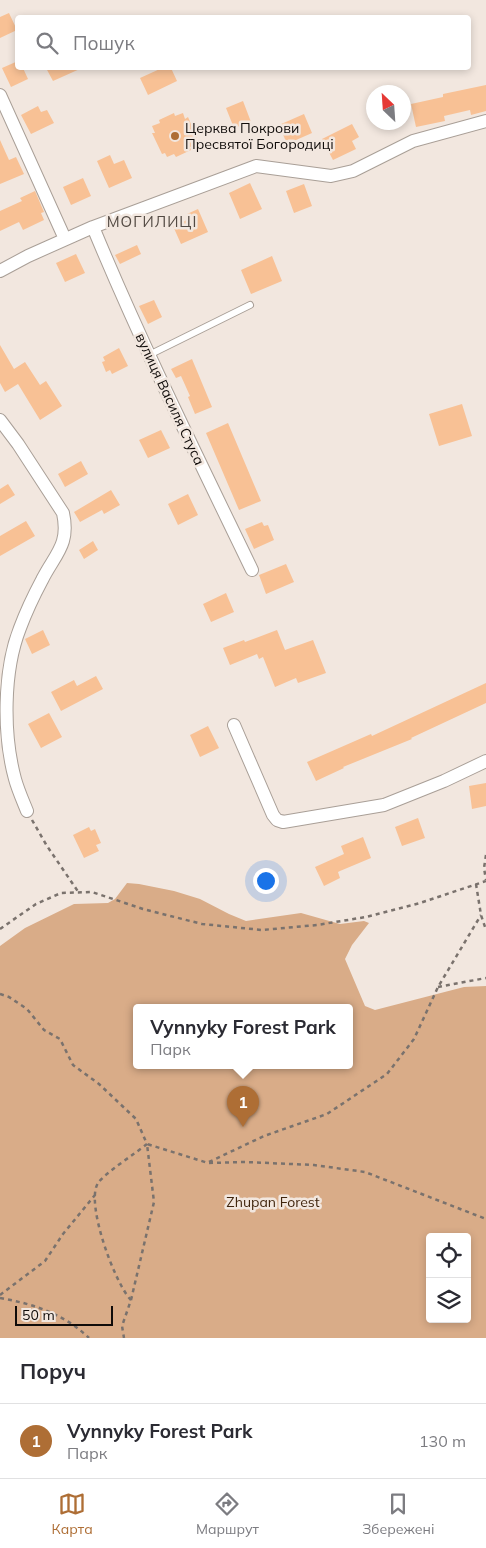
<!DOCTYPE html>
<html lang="uk">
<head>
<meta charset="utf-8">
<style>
  :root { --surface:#fff; --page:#f2f2f3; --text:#2b2b33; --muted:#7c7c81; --line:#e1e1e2; --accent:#ae6e35 }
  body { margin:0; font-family:Mulish,sans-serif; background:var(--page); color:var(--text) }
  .controls { position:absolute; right:15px; bottom:15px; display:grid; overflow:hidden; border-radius:5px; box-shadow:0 2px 8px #0003 }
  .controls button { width:45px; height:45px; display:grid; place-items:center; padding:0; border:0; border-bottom:1px solid var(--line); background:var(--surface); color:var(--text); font:25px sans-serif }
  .compass { position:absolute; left:366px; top:85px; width:45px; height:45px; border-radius:50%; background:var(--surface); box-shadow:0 2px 8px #0003; rotate:335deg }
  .scale { position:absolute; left:15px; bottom:12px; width:98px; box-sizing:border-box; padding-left:5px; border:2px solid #100c0a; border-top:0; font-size:14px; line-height:18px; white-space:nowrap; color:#100c0a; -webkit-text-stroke:4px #f2e7df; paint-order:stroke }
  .you { position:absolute; left:265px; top:880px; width:18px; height:18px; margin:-12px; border:4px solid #fff; border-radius:50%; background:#1a73e8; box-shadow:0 0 0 8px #1a73e833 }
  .badge { display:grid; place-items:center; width:32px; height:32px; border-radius:50%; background:var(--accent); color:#fff; font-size:16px; font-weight:700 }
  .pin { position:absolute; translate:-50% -41px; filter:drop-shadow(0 1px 2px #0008) }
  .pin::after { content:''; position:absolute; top:26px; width:18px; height:15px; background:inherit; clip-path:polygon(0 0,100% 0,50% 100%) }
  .popup { position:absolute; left:133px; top:1004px; width:220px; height:65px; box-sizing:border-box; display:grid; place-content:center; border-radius:5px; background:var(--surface); filter:drop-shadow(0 1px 4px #0005); font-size:16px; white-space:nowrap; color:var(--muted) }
  .popup b { font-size:19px; color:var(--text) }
  .popup::after { content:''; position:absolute; left:50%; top:100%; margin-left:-10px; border:10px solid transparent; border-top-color:var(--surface) }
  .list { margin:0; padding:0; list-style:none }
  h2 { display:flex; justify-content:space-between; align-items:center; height:65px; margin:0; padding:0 20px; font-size:21px }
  h2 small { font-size:16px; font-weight:400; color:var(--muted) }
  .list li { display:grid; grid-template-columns:32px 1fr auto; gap:15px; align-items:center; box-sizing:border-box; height:75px; padding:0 20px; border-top:1px solid var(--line) }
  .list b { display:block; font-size:19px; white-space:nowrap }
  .list p { margin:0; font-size:16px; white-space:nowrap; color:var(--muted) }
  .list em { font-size:16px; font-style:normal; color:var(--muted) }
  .icon { flex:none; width:28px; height:28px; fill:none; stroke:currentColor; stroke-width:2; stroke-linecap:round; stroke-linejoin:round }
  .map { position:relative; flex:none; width:486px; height:1338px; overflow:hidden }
  .search { position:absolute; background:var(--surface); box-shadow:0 2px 8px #0003; left:15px; right:15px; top:15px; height:55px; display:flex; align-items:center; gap:12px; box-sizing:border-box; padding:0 18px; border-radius:5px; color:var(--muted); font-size:19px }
  .sheet { height:140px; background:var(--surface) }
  nav { display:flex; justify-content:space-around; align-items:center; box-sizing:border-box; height:70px; border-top:1px solid var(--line); background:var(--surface); font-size:14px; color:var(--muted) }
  nav a { display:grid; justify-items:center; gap:2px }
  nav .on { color:var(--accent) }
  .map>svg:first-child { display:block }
  .green { fill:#d9ac88; fill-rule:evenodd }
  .building { fill:#f8c195 }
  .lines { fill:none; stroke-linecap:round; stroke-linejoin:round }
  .lane-casing { stroke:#a99f97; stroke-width:8 }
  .street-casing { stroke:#a99f97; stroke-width:14 }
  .path { stroke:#7a726d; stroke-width:2.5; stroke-dasharray:4 4; stroke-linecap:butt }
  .lane { stroke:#fff; stroke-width:6 }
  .street { stroke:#fff; stroke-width:12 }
  .poi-dot { fill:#ae6e35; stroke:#f2e7df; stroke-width:2 }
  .labels { text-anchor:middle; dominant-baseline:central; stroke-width:5; stroke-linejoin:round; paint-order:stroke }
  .poi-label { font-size:14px; fill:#100c0a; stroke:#f2e7df; text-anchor:start }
  .street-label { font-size:14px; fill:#100c0a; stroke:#f2e7df }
  .park-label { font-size:14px; fill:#40250d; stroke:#f2e7df }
  .neighbourhood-label { font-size:15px; letter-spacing:1px; fill:#534a43; stroke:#f2e7df }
</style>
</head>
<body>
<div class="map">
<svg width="486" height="1338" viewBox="0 0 486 1338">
  <rect width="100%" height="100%" fill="#f2e7df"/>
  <path class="green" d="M 127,883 L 139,884 L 174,891 L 200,899 L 229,914 L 246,921 L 301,913 L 340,924 L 364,921 L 369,923 L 352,945 L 345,959 L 365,1006 L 375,1010 L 464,987 L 486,986 L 486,1338 L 0,1338 L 0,946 L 25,928 L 74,904 L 108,903 L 115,899 ZM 137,1008 L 349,1008 L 349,1066 L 137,1066 ZM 430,1237 L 467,1237 L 467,1319 L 430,1319 Z"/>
  <path class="building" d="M 9,13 L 17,30 L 0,38 L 0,17 Z
    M 18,61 L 18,68 L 23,68 L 28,79 L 11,87 L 2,68 Z
    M 46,68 L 82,68 L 53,81 Z
    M 162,68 L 171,68 L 177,81 L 148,95 L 140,78 Z
    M 486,85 L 486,111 L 471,115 L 470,110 L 444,116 L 445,121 L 416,127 L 411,104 L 443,97 L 443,94 Z
    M 243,101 L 251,122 L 234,128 L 226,108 Z
    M 38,106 L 41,112 L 47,110 L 54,123 L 31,134 L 21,115 Z
    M 174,113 L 175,116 L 183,113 L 185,119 L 188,117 L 197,138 L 195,139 L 197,144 L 190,147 L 191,150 L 176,157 L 174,154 L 167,157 L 165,153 L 162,154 L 152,133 L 155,133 L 152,126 L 160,123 L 159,120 Z
    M 304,114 L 312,133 L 287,144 L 279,125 Z
    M 352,124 L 359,137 L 352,141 L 356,149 L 333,160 L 322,139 Z
    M 0,140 L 9,160 L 16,157 L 24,174 L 0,184 Z
    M 110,155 L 114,164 L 124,160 L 132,178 L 109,188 L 97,161 Z
    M 83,178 L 91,196 L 71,205 L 63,187 Z
    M 250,183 L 262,209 L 240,219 L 229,193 Z
    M 304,184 L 312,206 L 294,213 L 286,191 Z
    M 35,191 L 44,212 L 41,213 L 44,220 L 23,230 L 19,222 L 0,231 L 0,211 L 22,201 L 20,198 Z
    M 198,209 L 208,232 L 181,244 L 173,226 L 189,219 L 187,214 Z
    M 137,245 L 141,254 L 120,264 L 115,255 Z
    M 76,254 L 85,273 L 65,282 L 56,263 Z
    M 272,256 L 282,281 L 251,294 L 241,270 Z
    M 154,300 L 162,317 L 148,324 L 139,306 Z
    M 0,345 L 14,369 L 25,362 L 40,385 L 46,381 L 62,406 L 40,420 L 18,384 L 5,392 L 0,383 Z
    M 119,348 L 128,366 L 112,374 L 110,370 L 106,372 L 102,362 L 105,361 L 103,357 Z
    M 192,359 L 212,407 L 195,414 L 188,397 L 190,396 L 181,376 L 176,378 L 171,369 Z
    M 462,404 L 472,436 L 439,446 L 429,414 Z
    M 228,423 L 261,501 L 239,510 L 206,433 Z
    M 161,430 L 170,448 L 148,458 L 139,440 Z
    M 81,461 L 88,474 L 65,487 L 58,474 Z
    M 8,484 L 15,495 L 0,504 L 0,489 Z
    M 111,490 L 120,505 L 104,514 L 102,510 L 80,522 L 74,512 Z
    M 188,494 L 198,515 L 178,525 L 168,504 Z
    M 26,521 L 35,536 L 0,556 L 0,536 Z
    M 262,522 L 264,526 L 268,525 L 274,540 L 254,549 L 245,529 Z
    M 93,541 L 98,550 L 84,559 L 79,550 Z
    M 286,564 L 294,582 L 266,594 L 259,575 Z
    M 226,593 L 234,612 L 211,622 L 203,604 Z
    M 43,630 L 50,645 L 32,654 L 25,639 Z
    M 277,630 L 285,650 L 313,640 L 326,673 L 298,683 L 296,678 L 275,687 L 263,657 L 259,659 L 257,654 L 230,665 L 223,648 L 244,640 L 245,642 Z
    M 96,676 L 103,689 L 61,711 L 51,692 L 74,680 L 77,686 Z
    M 486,683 L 486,703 L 411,738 L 412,739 L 343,767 L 344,768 L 316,781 L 307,762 L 371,734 L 372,736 Z
    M 49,713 L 62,737 L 41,748 L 28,724 Z
    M 208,726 L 219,748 L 200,757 L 190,735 Z
    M 486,783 L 486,806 L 472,809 L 469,786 Z
    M 418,818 L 425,838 L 402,846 L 395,827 Z
    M 89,827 L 91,831 L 95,829 L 101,843 L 96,845 L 99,851 L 84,858 L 73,835 Z
    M 363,837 L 371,858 L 340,871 L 338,872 L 340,878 L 324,886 L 315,867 L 344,854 L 341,846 Z"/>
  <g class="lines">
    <g class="lane-casing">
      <path id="lane" d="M 149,355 L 250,305"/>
    </g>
    <g class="street-casing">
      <path id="street" d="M 0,95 L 65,239
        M 93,227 C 141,343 197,456 252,570
        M 0,271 L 28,256 L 93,227 L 256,166 L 331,176 L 353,171 L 413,141 L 486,121
        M 0,420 L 18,444 L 63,513 C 70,545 55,554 42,580 C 34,595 26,612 20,628 C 3,671 3,735 15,779 C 18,790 23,801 27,811
        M 234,725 L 273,815 L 277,820 L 283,822 L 384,805 L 444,781 L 486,761"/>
    </g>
    <path class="path" d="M 32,820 L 47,846 L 79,893
      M 486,855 L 484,868 L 486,880
      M 476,884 L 481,915 L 486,930
      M 0,929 L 36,904 L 61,893 L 92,892 L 143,909 L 202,924 L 262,930 L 317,925 L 366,917 L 420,903 L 486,881
      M 438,987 L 486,978
      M 0,994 L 9,997 L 27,1009 L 44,1030 L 60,1039 L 73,1065 L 99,1084 L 136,1119 L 147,1144 C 136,1153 105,1173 98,1183 C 85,1203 115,1284 131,1300 L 122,1326 L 124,1338
      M 209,1162 L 264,1136 L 327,1114 L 387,1074 L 414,1039 L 438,987 L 481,915
      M 0,1295 L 45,1261 L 63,1234 L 95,1195
      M 0,1298 C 34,1304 64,1314 89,1338
      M 131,1300 L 154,1202 L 147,1144 L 208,1163 L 245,1162 L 314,1165 L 365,1172 L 486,1219"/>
    <use href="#lane" class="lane"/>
    <use href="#street" class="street"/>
  </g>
  <circle class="poi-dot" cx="175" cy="136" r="5"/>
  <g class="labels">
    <g class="poi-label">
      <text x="185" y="128">Церква Покрови<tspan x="185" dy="16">Пресвятої Богородиці</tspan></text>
    </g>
    <g class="street-label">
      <text transform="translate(170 399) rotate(65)">вулиця Василя Стуса</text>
    </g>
    <g class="park-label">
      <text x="273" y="1202">Zhupan Forest</text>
    </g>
    <g class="neighbourhood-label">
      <text x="152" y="221">МОГИЛИЦІ</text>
    </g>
  </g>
</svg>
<div class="controls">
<button><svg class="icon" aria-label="locate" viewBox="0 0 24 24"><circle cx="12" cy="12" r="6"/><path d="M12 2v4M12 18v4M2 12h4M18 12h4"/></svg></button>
<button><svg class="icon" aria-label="layers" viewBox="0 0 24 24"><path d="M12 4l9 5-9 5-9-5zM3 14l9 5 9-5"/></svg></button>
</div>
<svg class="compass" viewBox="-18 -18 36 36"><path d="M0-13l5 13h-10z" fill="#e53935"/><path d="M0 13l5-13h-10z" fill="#7c7c81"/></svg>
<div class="scale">50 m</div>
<div class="you"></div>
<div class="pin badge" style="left:243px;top:1127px">1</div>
<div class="popup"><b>Vynnyky Forest Park</b>Парк</div>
<div class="search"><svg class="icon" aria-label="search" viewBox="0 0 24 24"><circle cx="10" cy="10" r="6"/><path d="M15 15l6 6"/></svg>Пошук</div>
</div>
<section class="sheet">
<h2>Поруч<small></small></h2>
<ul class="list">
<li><span class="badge">1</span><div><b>Vynnyky Forest Park</b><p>Парк</p></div><em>130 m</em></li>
</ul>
</section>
<nav>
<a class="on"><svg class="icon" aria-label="map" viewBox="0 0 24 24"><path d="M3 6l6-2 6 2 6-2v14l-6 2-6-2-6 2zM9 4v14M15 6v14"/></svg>Карта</a>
<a><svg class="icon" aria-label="directions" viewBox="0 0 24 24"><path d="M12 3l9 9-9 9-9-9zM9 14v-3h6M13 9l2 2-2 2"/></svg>Маршрут</a>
<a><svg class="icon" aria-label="saved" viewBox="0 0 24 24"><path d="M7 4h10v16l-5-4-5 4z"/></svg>Збережені</a>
</nav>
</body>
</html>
